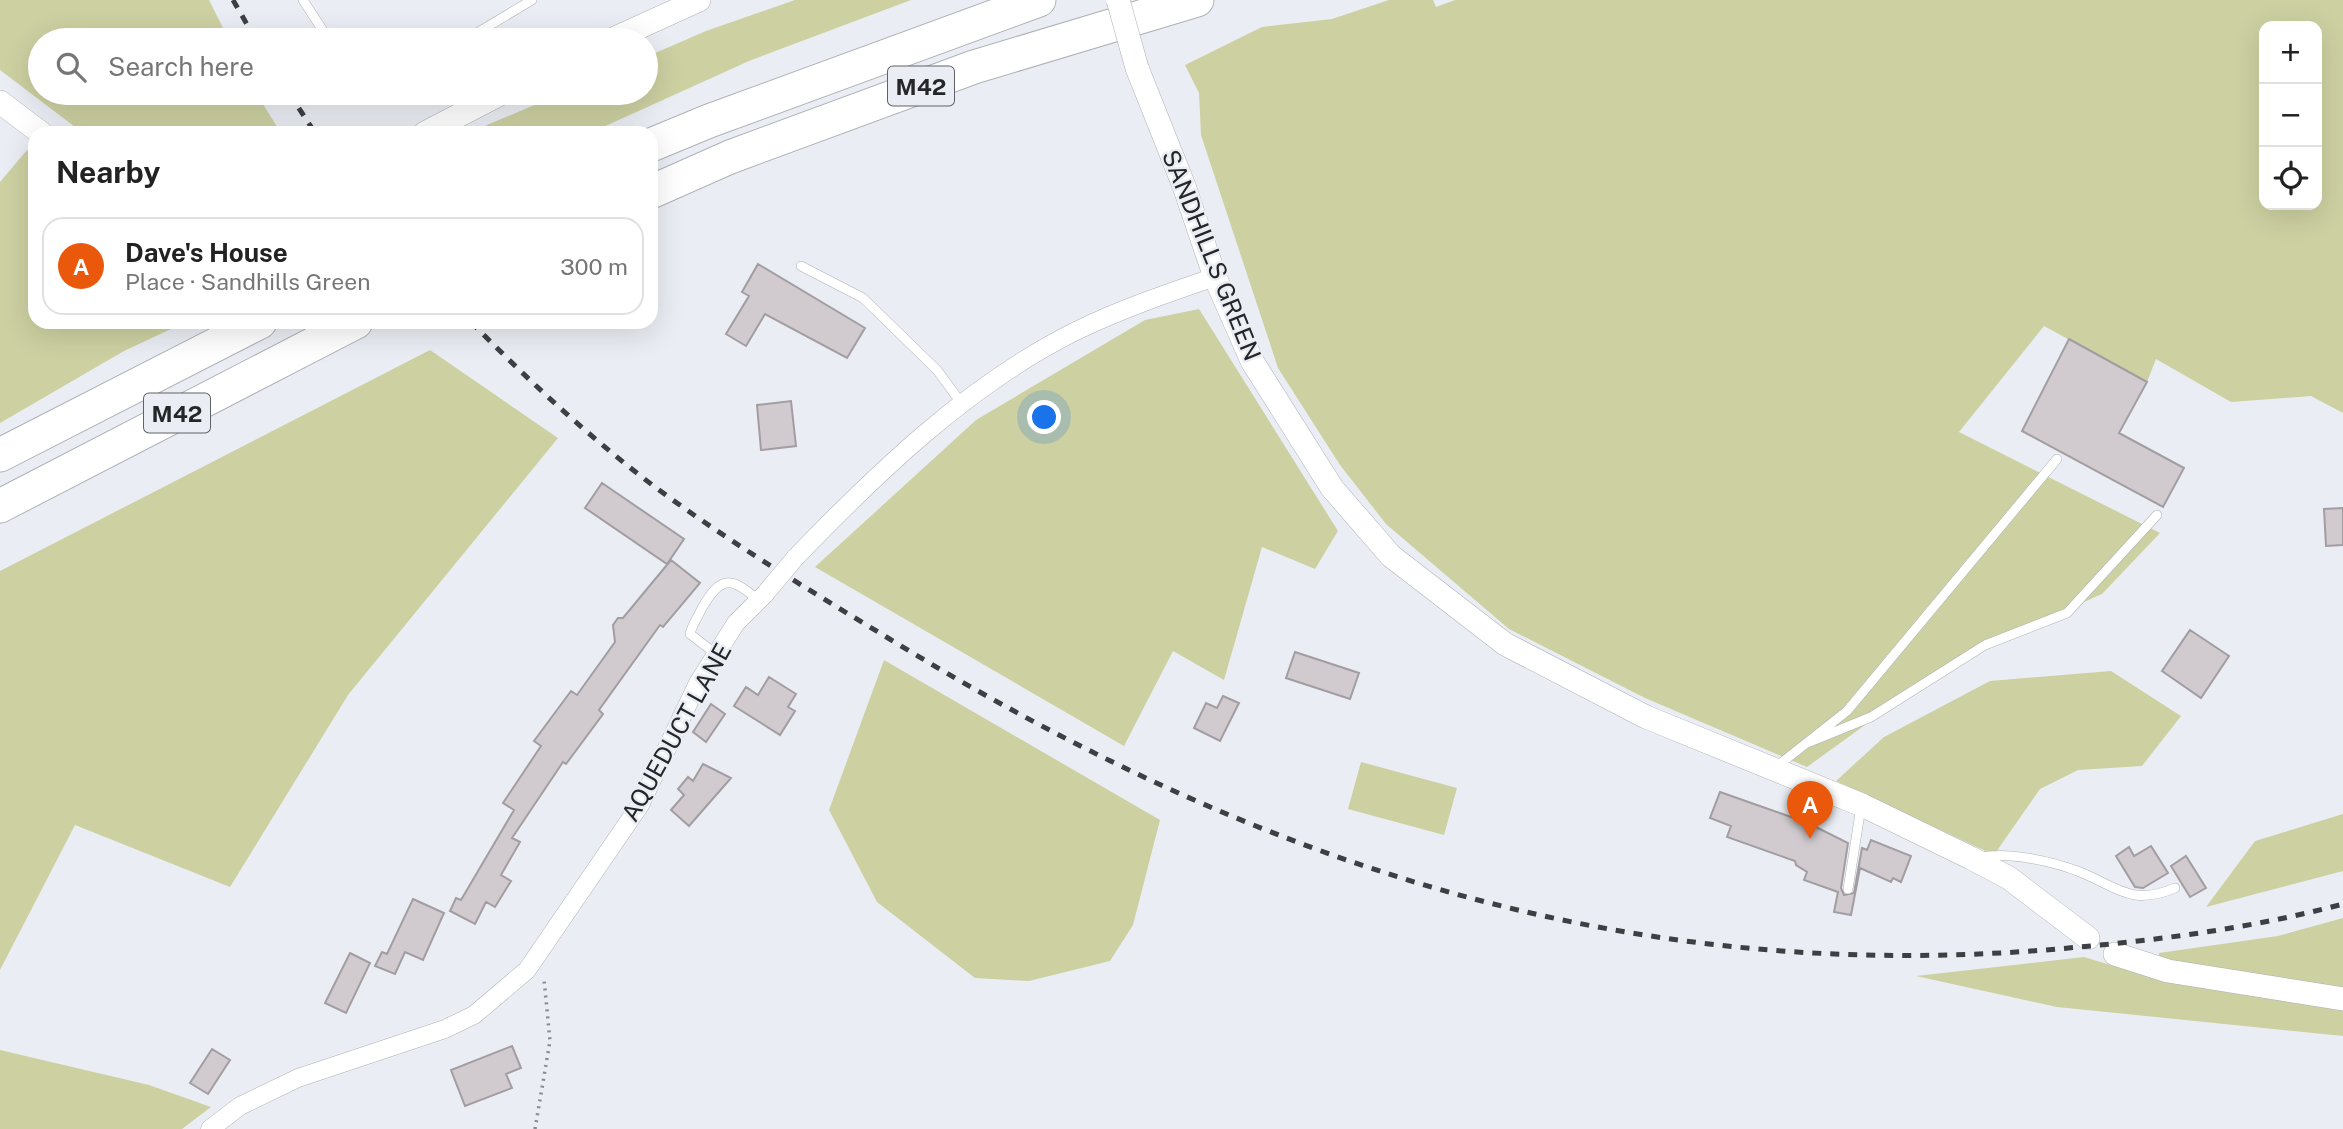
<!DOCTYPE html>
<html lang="en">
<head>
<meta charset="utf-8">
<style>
  :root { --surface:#fff; --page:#f6f6f6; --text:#222; --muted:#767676; --line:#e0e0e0; --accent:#ea580c }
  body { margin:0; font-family:"Public Sans",sans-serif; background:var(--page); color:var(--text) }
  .controls { position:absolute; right:21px; top:21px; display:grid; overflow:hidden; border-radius:14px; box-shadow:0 7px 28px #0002 }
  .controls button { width:63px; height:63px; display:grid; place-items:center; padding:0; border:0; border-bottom:2px solid var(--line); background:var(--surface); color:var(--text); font:35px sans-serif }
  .you { position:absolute; left:1045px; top:418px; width:24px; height:24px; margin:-18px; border:5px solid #fff; border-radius:50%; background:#1a73e8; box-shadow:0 0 0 10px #1a73e833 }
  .badge { display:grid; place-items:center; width:46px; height:46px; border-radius:50%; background:var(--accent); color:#fff; font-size:23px; font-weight:700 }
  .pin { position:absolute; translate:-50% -58px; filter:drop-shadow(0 2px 4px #0008) }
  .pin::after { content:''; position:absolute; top:37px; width:24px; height:21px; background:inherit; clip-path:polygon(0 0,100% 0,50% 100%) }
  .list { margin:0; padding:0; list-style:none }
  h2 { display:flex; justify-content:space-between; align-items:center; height:91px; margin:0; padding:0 28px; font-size:30px }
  h2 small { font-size:23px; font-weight:400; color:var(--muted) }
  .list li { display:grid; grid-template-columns:46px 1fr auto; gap:21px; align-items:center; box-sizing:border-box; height:98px; margin:0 14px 14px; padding:0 14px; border:2px solid var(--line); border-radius:21px }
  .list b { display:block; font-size:26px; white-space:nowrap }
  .list p { margin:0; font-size:23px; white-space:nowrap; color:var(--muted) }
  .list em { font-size:23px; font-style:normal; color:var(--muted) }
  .icon { flex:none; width:38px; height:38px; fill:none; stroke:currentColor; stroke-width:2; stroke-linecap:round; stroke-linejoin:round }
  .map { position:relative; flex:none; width:2343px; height:1129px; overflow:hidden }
  .search { position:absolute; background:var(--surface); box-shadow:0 7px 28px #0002; left:28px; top:28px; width:630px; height:77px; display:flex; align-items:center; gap:18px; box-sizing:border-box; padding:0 24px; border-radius:38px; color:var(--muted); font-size:26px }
  .panel { position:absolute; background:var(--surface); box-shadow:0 7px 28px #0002; left:28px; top:126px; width:630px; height:203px; border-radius:21px }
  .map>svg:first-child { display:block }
  .green { fill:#cdd0a1; fill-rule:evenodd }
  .building { fill:#d1cbd0; stroke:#a29da1; stroke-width:2 }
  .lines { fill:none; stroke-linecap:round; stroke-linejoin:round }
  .service-casing { stroke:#aeb2b7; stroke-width:10 }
  .minor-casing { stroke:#aeb2b7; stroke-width:19 }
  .tertiary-casing { stroke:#aeb2b7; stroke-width:24 }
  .motorway-casing { stroke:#aeb2b7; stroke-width:35 }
  .path { stroke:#888b8f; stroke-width:3.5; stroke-dasharray:2 5; stroke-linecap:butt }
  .service { stroke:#fff; stroke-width:9 }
  .minor { stroke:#fff; stroke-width:18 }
  .tertiary { stroke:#fff; stroke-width:23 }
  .motorway { stroke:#fff; stroke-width:33 }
  .rail { stroke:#3d3f42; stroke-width:5; stroke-dasharray:9 9; stroke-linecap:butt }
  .minor-bridge-casing { stroke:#aeb2b7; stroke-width:19; stroke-linecap:butt }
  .tertiary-bridge-casing { stroke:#aeb2b7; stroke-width:24; stroke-linecap:butt }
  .minor-bridge { stroke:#fff; stroke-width:18 }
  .tertiary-bridge { stroke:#fff; stroke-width:23 }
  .labels { text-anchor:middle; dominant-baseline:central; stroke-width:5; stroke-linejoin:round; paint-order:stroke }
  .shield { fill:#eaeef4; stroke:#5f6265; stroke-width:2 }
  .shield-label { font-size:23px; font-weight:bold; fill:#242628 }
  .street-label { font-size:24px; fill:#242628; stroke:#eaeef4 }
</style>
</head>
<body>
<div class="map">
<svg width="2343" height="1129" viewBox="0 0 2343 1129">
  <rect width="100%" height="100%" fill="#eaeef4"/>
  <path class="green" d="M 0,0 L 209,0 L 229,40 L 40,40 L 40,93 L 256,93 L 281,133 L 83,133 L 0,70 Z
    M 795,0 L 911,0 L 749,61 L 590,133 L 468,133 L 563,93 L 646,93 L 646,57 L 706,31 Z
    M 1389,0 L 1433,0 L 1436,7 L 1455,0 L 2343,0 L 2343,413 L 2311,396 L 2231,402 L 2156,359 L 2147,382 L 2044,326 L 1959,432 L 2160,533 L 2102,594 L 1955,660 L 1807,767 L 1645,698 L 1509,629 L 1386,524 L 1340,465 L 1278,368 L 1201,135 L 1199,93 L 1185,65 L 1262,27 L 1332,19 ZM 2264,26 L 2317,26 L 2317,205 L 2264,205 Z
    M 27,150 L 35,155 L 35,322 L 186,322 L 124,351 L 0,423 L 0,182 Z
    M 1199,309 L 1338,531 L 1315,569 L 1262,547 L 1224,680 L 1173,651 L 1124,746 L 815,567 L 976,420 L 1145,320 Z
    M 430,350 L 558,438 L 348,695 L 230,887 L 75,825 L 0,970 L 0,571 Z
    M 884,660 L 1160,820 L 1133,925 L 1110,961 L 1029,981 L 975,978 L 877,902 L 829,810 Z
    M 2111,671 L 2181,716 L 2142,766 L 2078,770 L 2040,789 L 1994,855 L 1836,781 L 1884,737 L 1990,681 Z
    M 1361,762 L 1457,788 L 1444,835 L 1348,809 Z
    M 2343,814 L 2343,871 L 2206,907 L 2255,841 Z
    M 2343,918 L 2343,991 L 2159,961 L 2159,953 L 2278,936 Z
    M 2084,957 L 2130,971 L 2343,1010 L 2343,1036 L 2057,1007 L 1916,976 Z
    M 0,1050 L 149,1085 L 211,1107 L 182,1129 L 0,1129 Z"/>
  <path class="building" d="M 758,264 L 865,328 L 847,358 L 765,314 L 746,346 L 726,334 L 749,296 L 742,292 Z
    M 2069,339 L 2147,382 L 2119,433 L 2184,468 L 2163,507 L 2022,431 Z
    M 791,401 L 796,446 L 761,450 L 757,405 Z
    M 602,483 L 684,539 L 667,564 L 585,508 Z
    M 2343,508 L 2343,545 L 2326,546 L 2324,509 Z
    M 671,560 L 700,583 L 663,627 L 660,625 L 599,710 L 603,714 L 566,764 L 563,762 L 512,838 L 520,842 L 501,875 L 511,881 L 495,907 L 486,902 L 475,924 L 450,911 L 456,898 L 461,900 L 514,810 L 503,803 L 541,746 L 534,741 L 571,691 L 577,695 L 615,642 L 613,625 L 618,618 L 623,618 Z
    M 2190,630 L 2229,656 L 2201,698 L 2162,671 Z
    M 1295,652 L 1359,673 L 1350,699 L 1286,678 Z
    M 769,677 L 796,694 L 788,707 L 795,711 L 780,735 L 734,706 L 746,687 L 758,695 Z
    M 1223,696 L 1239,703 L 1220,741 L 1194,728 L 1206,703 L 1217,708 Z
    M 711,704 L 725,714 L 706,742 L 693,732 Z
    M 703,764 L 731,778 L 689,826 L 671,810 L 684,795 L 678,789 L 688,777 L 693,781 Z
    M 1720,792 L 1808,823 L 1848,843 L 1841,888 L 1844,895 L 1854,893 L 1862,848 L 1867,850 L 1871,840 L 1911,856 L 1901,882 L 1893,878 L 1891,882 L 1860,868 L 1851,915 L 1834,912 L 1838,892 L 1804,880 L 1807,872 L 1796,865 L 1795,861 L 1727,837 L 1731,826 L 1710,818 Z
    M 2151,846 L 2168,873 L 2143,888 L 2135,887 L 2116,856 L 2129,847 L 2134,856 Z
    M 2186,856 L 2206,888 L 2190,897 L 2171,866 Z
    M 413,899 L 444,913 L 423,960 L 405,952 L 395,974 L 375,966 L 382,952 L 387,954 Z
    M 350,953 L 370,963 L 346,1013 L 325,1003 Z
    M 512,1046 L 521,1068 L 506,1074 L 512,1088 L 465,1106 L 451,1070 Z
    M 212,1049 L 230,1060 L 208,1094 L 190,1083 Z"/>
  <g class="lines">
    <g class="service-casing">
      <path id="service" d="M 303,0 L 329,40
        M 465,40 L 532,0
        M 801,266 L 863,298 L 937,370 L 962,404
        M 716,654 L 690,634 C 692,625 698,617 702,608 C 720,577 730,575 758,600
        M 1807,743 L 1871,717 L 1985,645 L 2067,613 L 2157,515
        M 1776,767 L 1847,711 L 2057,459
        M 1980,857 C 2010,852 2052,861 2080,872 C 2119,888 2132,906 2175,888
        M 1848,889 L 1861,807"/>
    </g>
    <g class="minor-casing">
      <path id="minor" d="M 795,558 C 877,473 969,384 1076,331 C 1121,309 1168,293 1215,277
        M 210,1129 L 240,1106 L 298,1078 L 445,1029 L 474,1015 L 527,970 L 640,805 L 698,683 L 736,623 L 765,594"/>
    </g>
    <g class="tertiary-casing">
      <path id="tertiary" d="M 611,40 L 699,0
        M 1137,68 L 1184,186 L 1215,277 L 1252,361 L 1332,488 L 1391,556 L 1505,644 L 1646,717 L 1862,805 L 1971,858 L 2009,878 L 2088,938
        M 0,102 L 41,133
        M 425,133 L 502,93
        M 2115,954 L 2168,971 L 2343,999"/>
    </g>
    <g class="motorway-casing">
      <path id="motorway" d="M 651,145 L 709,121 L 1039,0
        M 651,192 L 730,157 L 974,67 L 1197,0
        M 0,455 L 260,322
        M 0,506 L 356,322"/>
    </g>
    <path class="path" d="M 535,1129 L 550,1041 L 544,979"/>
    <use href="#service" class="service"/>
    <use href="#minor" class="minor"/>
    <use href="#tertiary" class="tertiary"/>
    <use href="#motorway" class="motorway"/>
    <path class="rail" d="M 233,0 L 256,40
      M 289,93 L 315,133
      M 471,322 C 529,381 589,437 655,487 C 729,542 809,590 888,638 C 1262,867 1636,990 2079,947 C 2167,939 2257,927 2343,904"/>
    <g class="minor-bridge-casing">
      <path id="minor-bridge" d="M 765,594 L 795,558"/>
    </g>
    <g class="tertiary-bridge-casing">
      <path id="tertiary-bridge" d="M 1118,0 L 1137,68"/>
    </g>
    <use href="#minor-bridge" class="minor-bridge"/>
    <use href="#tertiary-bridge" class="tertiary-bridge"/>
  </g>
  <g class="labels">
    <g class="shield">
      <rect x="888" y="66.5" width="66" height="39" rx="5"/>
      <rect x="144" y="393.5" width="66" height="39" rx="5"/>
    </g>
    <g class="shield-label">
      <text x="921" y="86">M42</text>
      <text x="177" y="413">M42</text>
    </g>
    <g class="street-label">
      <text transform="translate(1212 255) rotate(68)">SANDHILLS GREEN</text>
      <text transform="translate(676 732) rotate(-61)">AQUEDUCT LANE</text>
    </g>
  </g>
</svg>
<div class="controls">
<button>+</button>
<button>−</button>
<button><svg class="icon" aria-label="locate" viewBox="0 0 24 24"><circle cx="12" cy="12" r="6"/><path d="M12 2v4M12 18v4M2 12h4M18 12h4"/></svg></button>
</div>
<div class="you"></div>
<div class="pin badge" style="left:1810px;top:839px">A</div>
<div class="search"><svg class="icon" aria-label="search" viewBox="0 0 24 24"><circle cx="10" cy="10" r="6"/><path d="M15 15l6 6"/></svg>Search here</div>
<section class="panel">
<h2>Nearby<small></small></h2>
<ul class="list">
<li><span class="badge">A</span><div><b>Dave's House</b><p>Place · Sandhills Green</p></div><em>300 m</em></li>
</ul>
</section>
</div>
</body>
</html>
